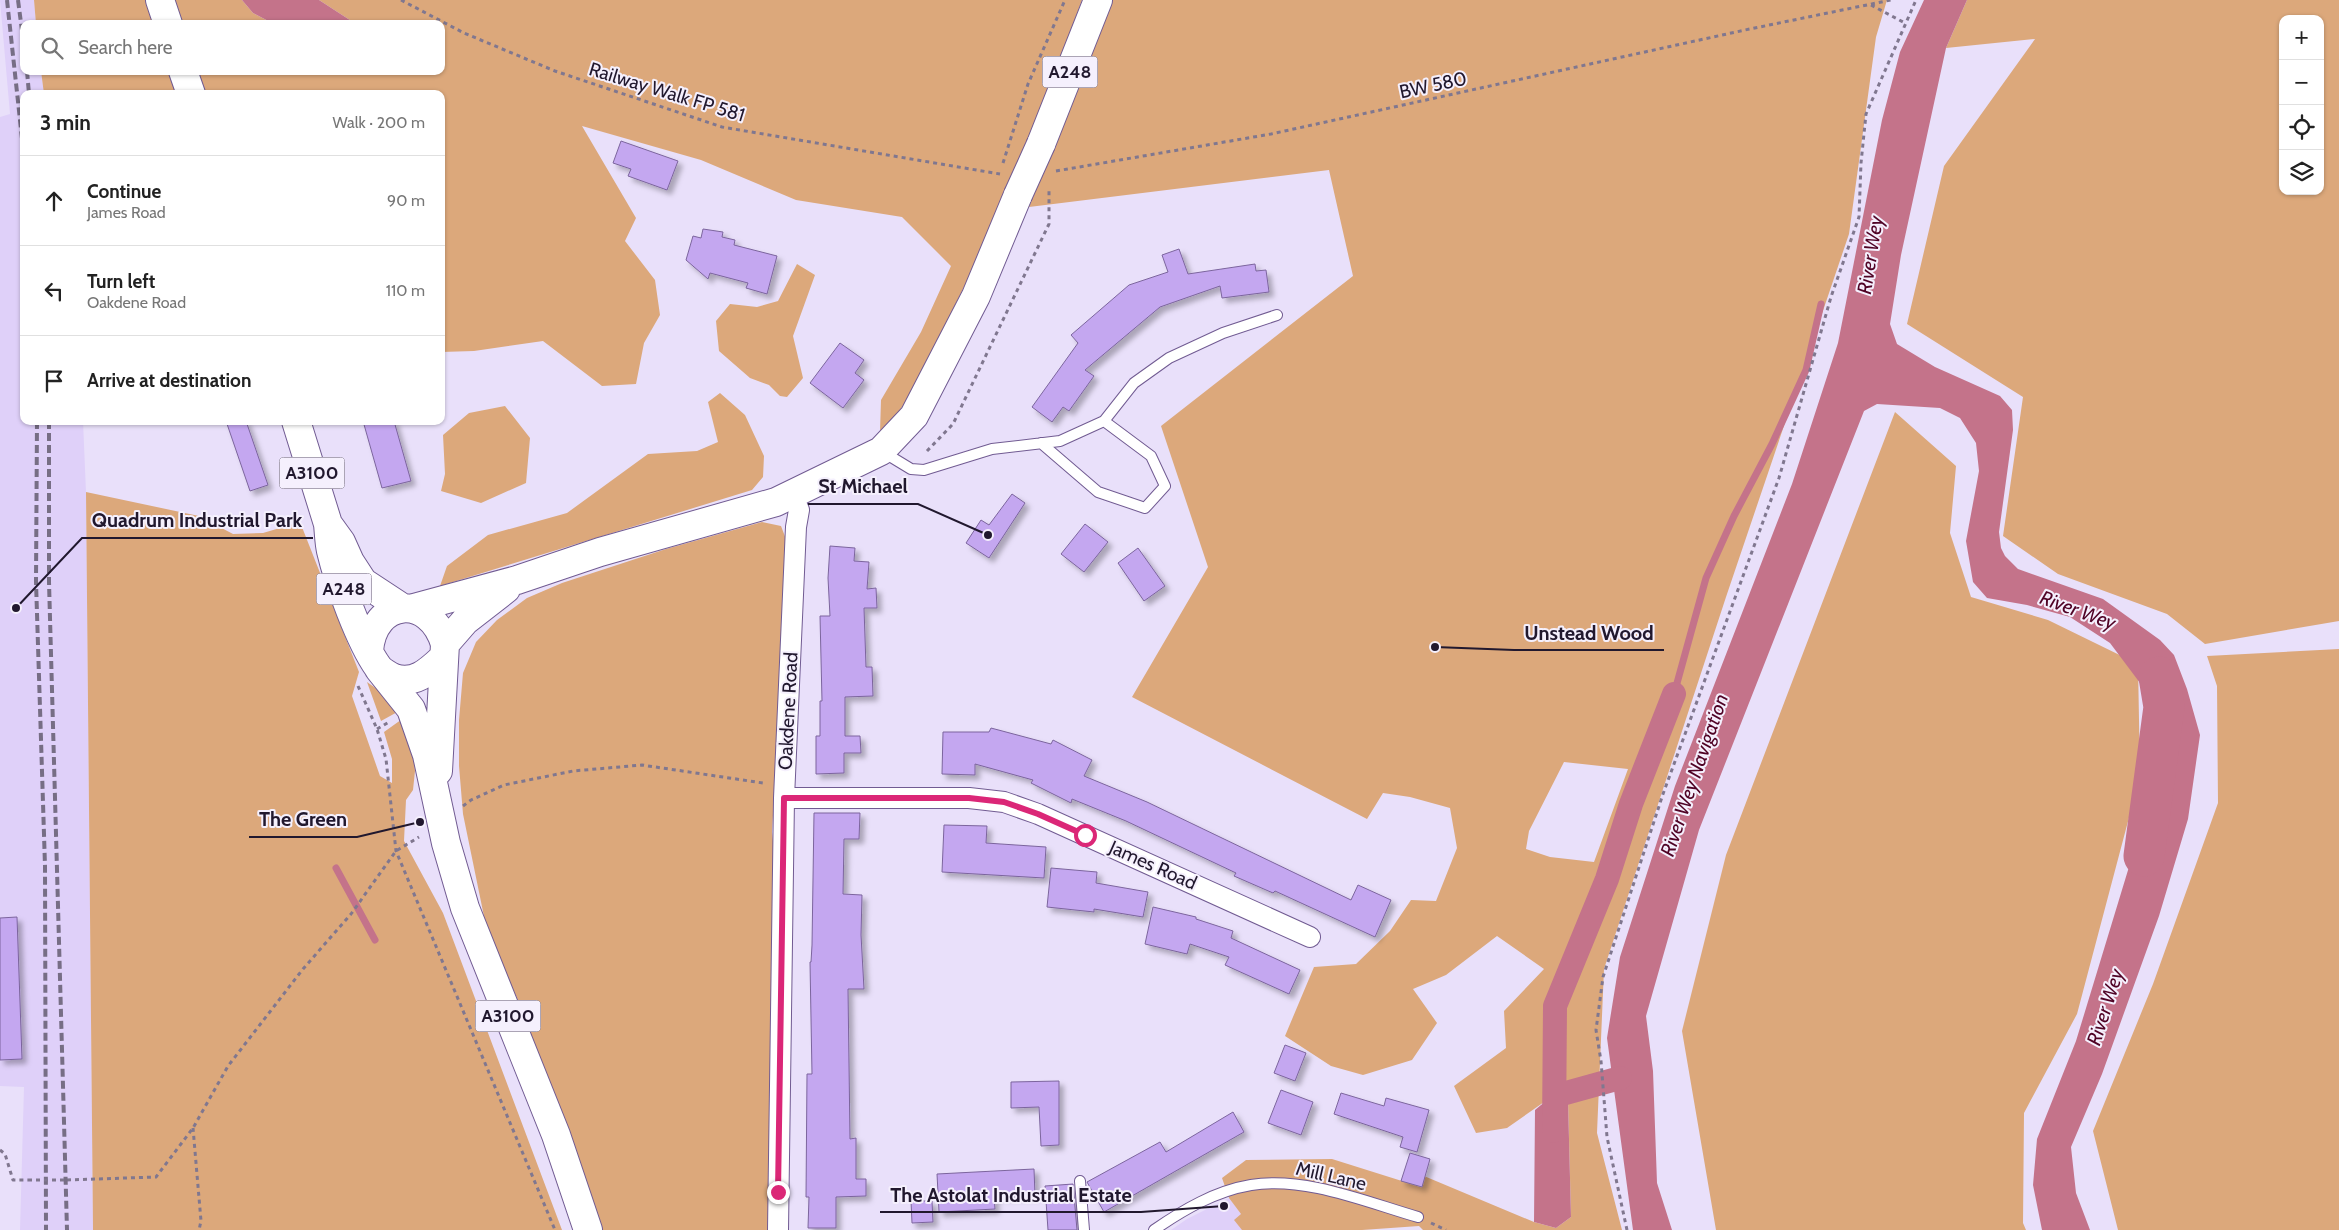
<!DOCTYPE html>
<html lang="en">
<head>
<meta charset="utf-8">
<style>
  :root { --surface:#fff; --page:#f2f2f2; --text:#222; --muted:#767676; --line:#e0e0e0 }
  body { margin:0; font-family:Cabin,sans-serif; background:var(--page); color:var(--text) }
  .controls { position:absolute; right:15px; top:15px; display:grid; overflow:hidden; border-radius:10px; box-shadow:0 1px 4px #0004 }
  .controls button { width:45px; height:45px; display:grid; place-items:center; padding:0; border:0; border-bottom:1px solid var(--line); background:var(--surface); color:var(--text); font:25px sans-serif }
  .stop { position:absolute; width:15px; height:15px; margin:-11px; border:4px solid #db2777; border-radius:50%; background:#fff }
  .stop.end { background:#db2777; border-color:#fff; box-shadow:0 1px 5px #0008 }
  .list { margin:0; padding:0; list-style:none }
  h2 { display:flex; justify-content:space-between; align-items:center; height:65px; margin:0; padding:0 20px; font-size:21px }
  h2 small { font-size:16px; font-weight:400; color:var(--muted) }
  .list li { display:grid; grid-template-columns:32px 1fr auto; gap:15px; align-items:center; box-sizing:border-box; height:90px; padding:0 20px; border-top:1px solid var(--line) }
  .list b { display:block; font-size:19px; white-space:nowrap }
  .list p { margin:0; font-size:16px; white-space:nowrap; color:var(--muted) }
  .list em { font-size:16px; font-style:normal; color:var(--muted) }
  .icon { flex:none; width:28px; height:28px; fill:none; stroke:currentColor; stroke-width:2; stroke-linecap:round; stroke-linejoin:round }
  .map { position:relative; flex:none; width:2339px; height:1230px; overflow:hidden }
  .search { position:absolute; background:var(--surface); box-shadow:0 1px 4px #0004; left:20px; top:20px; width:425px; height:55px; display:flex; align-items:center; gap:12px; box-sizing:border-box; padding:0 18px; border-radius:10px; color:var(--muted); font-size:19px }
  .panel { position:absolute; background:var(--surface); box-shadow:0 1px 4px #0004; left:20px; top:90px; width:425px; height:335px; border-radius:10px }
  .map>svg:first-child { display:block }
  .built { fill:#dfd0f9 }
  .green { fill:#dca87b; fill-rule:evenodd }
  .water { fill:#c4738a }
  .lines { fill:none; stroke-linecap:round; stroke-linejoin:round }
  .stream { stroke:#c4738a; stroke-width:7 }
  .canal { stroke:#c4738a; stroke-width:24 }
  .river { stroke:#c4738a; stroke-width:41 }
  .building { fill:#c4a7f0; stroke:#7c659d; filter:url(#shadow) }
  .lane-casing { stroke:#715b92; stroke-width:12 }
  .street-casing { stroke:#715b92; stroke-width:22 }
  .primary-casing { stroke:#715b92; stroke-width:30 }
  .path { stroke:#80778f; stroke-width:3; stroke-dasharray:4 4; stroke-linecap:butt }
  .lane { stroke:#fff; stroke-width:10 }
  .street { stroke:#fff; stroke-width:20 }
  .primary { stroke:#fff; stroke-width:28 }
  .rail { stroke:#776e85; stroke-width:4; stroke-dasharray:8 4; stroke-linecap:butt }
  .primary-bridge-casing { stroke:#715b92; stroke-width:30; stroke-linecap:butt }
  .path-bridge { stroke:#80778f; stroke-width:3; stroke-dasharray:4 4; stroke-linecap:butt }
  .primary-bridge { stroke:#fff; stroke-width:28 }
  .route { stroke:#db2777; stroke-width:6 }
  .labels { text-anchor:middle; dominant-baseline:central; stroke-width:4; stroke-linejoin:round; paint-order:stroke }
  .shield { fill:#f5f0fd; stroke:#61596c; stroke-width:1 }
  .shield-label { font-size:18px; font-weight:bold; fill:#21182e }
  .street-label { font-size:19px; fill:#21182e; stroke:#f5f0fd }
  .water-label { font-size:20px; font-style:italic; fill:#500325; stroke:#f5f0fd }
  .leader { fill:none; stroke:#21182e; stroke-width:2 }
  .callout-dot { fill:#21182e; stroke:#f5f0fd; stroke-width:2 }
  .callout-label { font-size:20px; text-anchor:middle; font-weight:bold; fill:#21182e; stroke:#f5f0fd; stroke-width:4; stroke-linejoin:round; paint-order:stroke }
</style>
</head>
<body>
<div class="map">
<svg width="2339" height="1230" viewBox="0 0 2339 1230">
  <defs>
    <filter id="shadow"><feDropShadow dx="4.5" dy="4.5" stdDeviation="2.5" flood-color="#0004"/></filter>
  </defs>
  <rect width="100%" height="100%" fill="#e9e0fa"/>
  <path class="built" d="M 0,0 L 34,0 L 36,24 L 24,24 L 24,71 L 41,71 L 44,94 L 24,94 L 24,421 L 83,421 L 86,492 L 93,1230 L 20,1230 L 24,1087 L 0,1086 L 0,117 L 10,114 Z
    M 1229,1198 L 1253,1230 L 1171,1230 L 1187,1219 Z"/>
  <path class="green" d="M 34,0 L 242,0 L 253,13 L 274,24 L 36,24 Z
    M 319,0 L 1082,0 L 1033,132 L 998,219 L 909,397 L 895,417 L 880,432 L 881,400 L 921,332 L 951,266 L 902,217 L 796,200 L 701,160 L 582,126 L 636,218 L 625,241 L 655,280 L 660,315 L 644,343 L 636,384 L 602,386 L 543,341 L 474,351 L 441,352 L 441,94 L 44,94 L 41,71 L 441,71 L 441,24 L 356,24 Z
    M 1112,0 L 1887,0 L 1876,37 L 1849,234 L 1726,597 L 1604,969 L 1597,1133 L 1622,1230 L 1423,1230 L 1419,1226 L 1362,1230 L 1242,1230 L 1234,1220 L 1241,1214 L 1229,1198 L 1222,1178 L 1246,1160 L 1332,1159 L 1421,1187 L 1424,1176 L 1534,1222 L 1556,1228 L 1571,1217 L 1568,1100 L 1547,1100 L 1507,1128 L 1476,1133 L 1454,1086 L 1506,1048 L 1504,1011 L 1544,969 L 1497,936 L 1446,975 L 1413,989 L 1437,1023 L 1412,1060 L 1363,1075 L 1331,1066 L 1285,1036 L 1314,967 L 1356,964 L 1390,931 L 1411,900 L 1436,901 L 1457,848 L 1450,808 L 1410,797 L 1383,793 L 1367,819 L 1132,697 L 1208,567 L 1161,426 L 1353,276 L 1329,170 L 1029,207 L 1067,106 ZM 1564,762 L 1628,769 L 1594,862 L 1550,857 L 1526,849 L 1529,831 Z
    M 1967,0 L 2339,0 L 2339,621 L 2205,644 L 2167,614 L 2058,574 L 2003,536 L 2023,397 L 1907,324 L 1944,166 L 2035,39 L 1946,48 ZM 2283,19 L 2320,19 L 2320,191 L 2283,191 Z
    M 797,264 L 815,275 L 793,336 L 803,378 L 787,397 L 780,396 L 769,385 L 750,378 L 719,351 L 716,321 L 730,304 L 757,307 L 778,301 Z
    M 720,393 L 745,415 L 764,456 L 763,477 L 752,490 L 440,586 L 447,566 L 488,535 L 567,513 L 648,454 L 697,451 L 718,442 L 708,402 Z
    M 505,406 L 530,438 L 526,483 L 481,503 L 441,491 L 445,474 L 443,435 L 469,413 Z
    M 1895,412 L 1956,466 L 1950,533 L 1971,597 L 2048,620 L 2138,664 L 2140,776 L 2077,1014 L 2024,1113 L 2023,1223 L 2026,1230 L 1716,1230 L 1682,1031 L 1726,855 Z
    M 86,492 L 199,516 L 233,534 L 263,533 L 300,522 L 359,672 L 352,696 L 380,776 L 392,783 L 392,759 L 384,732 L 405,717 L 413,745 L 415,771 L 413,790 L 406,800 L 404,841 L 443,913 L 562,1230 L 93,1230 Z
    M 762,522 L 781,526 L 789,547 L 772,832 L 776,868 L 771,1230 L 602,1230 L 588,1186 L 517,998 L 487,931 L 463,814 L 459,766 L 459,720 L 463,673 L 476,642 L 497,620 L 527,598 L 562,583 L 666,549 Z
    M 2339,649 L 2339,1230 L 2118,1230 L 2093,1131 L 2153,984 L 2218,803 L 2217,686 L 2207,656 Z
    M 367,682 L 394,701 L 401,710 L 381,721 Z"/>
  <path class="water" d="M 242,0 L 319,0 L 356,24 L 274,24 L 253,13 Z
    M 1924,0 L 1967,0 L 1946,48 L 1901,255 L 1890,324 L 1897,344 L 1935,367 L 2000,396 L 2012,410 L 2013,430 L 1999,532 L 2001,548 L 2005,556 L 2018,569 L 2103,599 L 2160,640 L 2174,655 L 2187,689 L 2200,735 L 2188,819 L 2159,916 L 2102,1074 L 2071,1147 L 2076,1193 L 2090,1230 L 2042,1230 L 2033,1185 L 2037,1139 L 2076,1041 L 2139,834 L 2163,768 L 2166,750 L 2152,699 L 2110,643 L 2070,617 L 2027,605 L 1987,598 L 1973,582 L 1966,541 L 1979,471 L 1976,443 L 1960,418 L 1940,408 L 1877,404 L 1864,411 L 1699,830 L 1646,1016 L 1653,1071 L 1657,1183 L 1672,1230 L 1633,1230 L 1607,1038 L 1620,957 L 1675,786 L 1792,484 L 1838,343 L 1882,120 L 1900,52 Z
    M 1547,1100 L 1568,1100 L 1571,1217 L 1556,1228 L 1534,1222 L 1535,1110 Z"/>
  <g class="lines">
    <path class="stream" d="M 1674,694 L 1706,578 L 1734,516 L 1772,444 L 1806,370 L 1821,304
      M 336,868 L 375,940"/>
    <path class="canal" d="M 1555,1096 L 1620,1078
      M 1554,1131 L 1555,1006 L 1607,879 L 1631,804 L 1674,694"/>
    <path class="river" d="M 2144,856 L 2164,707 L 2159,677"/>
  </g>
  <path class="building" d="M 621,141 L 678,161 L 667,190 L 628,176 L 631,169 L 613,163 Z
    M 703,229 L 723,232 L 722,237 L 735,240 L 734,245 L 777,256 L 767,294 L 746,288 L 748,283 L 710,273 L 708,279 L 686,260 L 693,236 L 701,238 Z
    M 1179,249 L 1188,274 L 1255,264 L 1256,271 L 1266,270 L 1269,292 L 1222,298 L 1220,286 L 1160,307 L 1085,370 L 1094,376 L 1069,411 L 1063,407 L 1052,422 L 1032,407 L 1078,343 L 1071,335 L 1129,285 L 1168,272 L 1162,255 Z
    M 840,343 L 864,360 L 855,373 L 864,380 L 843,408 L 810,383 Z
    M 226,421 L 246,421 L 268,485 L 250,491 Z
    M 363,421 L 394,421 L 411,481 L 382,488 Z
    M 1012,494 L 1025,503 L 989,558 L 966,543 L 981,520 L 989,525 Z
    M 1085,524 L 1108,542 L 1084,572 L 1061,554 Z
    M 830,546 L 855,548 L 854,561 L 869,562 L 867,589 L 876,588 L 877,608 L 864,608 L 866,667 L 872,667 L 873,696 L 845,697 L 845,736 L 860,736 L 861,753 L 844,753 L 844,773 L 816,774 L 816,736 L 820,736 L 820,701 L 822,701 L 820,616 L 830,616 L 828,578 Z
    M 1138,548 L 1165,586 L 1144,601 L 1118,563 Z
    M 991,728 L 1051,744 L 1053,740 L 1092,760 L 1084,776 L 1147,802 L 1351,900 L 1358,885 L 1391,900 L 1375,937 L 1275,891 L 1273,893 L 1234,876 L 1236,873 L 1126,821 L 1072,799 L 1071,803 L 1031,783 L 1033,780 L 975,764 L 975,775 L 942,774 L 943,732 L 989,732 Z
    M 814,813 L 860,813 L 859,839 L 844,839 L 843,894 L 862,895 L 861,935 L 864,989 L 848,989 L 850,1139 L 856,1138 L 856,1179 L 866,1179 L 866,1196 L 836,1197 L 836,1228 L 808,1228 L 809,1197 L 806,1197 L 807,1074 L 812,1074 L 810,962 L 811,962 L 812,945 Z
    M 944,825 L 987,826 L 986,843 L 1046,847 L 1044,878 L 942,872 Z
    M 1051,868 L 1097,872 L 1096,883 L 1148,892 L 1143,917 L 1094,909 L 1094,912 L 1047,907 Z
    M 1153,907 L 1196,917 L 1196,919 L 1233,931 L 1231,938 L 1300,970 L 1289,994 L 1225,965 L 1229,957 L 1190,944 L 1187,954 L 1145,944 Z
    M 17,917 L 22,1059 L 0,1060 L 0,918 Z
    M 1285,1045 L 1306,1053 L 1295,1081 L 1274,1073 Z
    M 1059,1081 L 1059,1145 L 1041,1146 L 1039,1107 L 1011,1108 L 1011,1082 Z
    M 1281,1090 L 1313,1102 L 1301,1135 L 1268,1123 Z
    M 1341,1093 L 1384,1106 L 1386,1098 L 1429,1110 L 1417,1152 L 1400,1147 L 1403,1137 L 1334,1114 Z
    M 1233,1112 L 1244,1132 L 1104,1212 L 1087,1182 L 1160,1142 L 1166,1152 Z
    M 1410,1153 L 1430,1159 L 1422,1187 L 1401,1181 Z
    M 1034,1169 L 1035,1195 L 994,1196 L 995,1209 L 939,1212 L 937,1174 Z
    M 1073,1184 L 1077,1230 L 1048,1230 L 1045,1186 Z
    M 911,1201 L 932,1201 L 933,1222 L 912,1223 Z"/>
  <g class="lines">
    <g class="lane-casing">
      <path id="lane" d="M 1041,443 L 1098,492 L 1145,508 L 1165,486 L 1151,456 L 1104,421
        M 883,452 L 911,469 L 924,470 L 992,449 L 1060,441 L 1104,421 L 1134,383 L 1169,358 L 1223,333 L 1277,315
        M 1080,1181 L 1084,1230
        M 1154,1230 C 1183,1210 1215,1191 1251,1185 C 1305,1176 1366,1202 1418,1217"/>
    </g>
    <g class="street-casing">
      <path id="street" d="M 784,798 L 969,798 L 1004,802 L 1038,814 L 1310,937
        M 778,1230 L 784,798 L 796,527 L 799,510 L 791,493"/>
    </g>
    <g class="primary-casing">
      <path id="primary" d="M 160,0 L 168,24
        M 183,71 L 191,94
        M 1041,144 L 1098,0
        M 296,421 L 328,524 L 341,542 L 350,562 L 363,582 L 401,607
        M 328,524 C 329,533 329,542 331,551 C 338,581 360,642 378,667 C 381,671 389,676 394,678 C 415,685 429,671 443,658
        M 414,608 L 517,580 L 600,552 L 776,502 L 881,451 L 914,416 L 976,296 L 1018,195
        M 445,644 L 465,621 L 506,589
        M 369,651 C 373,598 430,593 445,644 L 438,771
        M 379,669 L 411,709 L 427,755 L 446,843 L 465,908 L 556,1135 L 588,1230"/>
    </g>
    <path class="path" d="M 401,0 L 464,33 L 555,71 L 722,127 L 1000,174
      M 1871,5 L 1905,23
      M 1003,163 L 1028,84 L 1065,0
      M 1056,171 L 1271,134 L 1745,30 L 1891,0
      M 927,451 L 953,424 L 1049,224 L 1049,190
      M 865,488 L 895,486 L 901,480
      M 358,686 L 377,729 L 386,759 L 396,851 L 555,1230
      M 377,729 L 389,722
      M 463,806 L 471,800 L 504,785 L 573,771 L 642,765 L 763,783
      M 193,1128 L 201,1221 L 199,1230
      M 0,1150 L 5,1154 L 13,1180 L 28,1180
      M 67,1180 L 156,1177 L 193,1128 L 228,1066 L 303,969 L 351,914 L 396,851 L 419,837
      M 1431,1223 L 1446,1230
      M 1627,1230 L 1607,1137 L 1601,1061 L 1596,1030 L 1603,977 L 1663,794 L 1779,478 L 1831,297 L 1859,217 L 1861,163 L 1866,114 L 1916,0"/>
    <use href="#lane" class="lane"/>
    <use href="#street" class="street"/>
    <use href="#primary" class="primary"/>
    <path class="rail" d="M 7,0 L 24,157
      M 18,0 L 24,46
      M 27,71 L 29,94
      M 37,421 L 36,582 L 45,866 L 46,1230
      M 49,421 L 49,582 L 67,1230"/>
    <g class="primary-bridge-casing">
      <path id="primary-bridge" d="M 1018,195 L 1041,144"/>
    </g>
    <path class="path-bridge" d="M 28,1180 L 67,1180"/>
    <use href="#primary-bridge" class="primary-bridge"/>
  </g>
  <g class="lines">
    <path class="route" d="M 778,1192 L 784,798 L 969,798 L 1004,802 L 1038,814 L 1085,835"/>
  </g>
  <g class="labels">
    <g class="shield">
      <rect x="1042.5" y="56.5" width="55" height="31" rx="4"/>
      <rect x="279.5" y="457.5" width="65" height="31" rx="4"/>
      <rect x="316.5" y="573.5" width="55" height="31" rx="4"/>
      <rect x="475.5" y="1000.5" width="65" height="31" rx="4"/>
    </g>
    <g class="shield-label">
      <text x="1070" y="72">A248</text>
      <text x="312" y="473">A3100</text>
      <text x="344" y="589">A248</text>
      <text x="508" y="1016">A3100</text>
    </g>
    <g class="street-label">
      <text transform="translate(1433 85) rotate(-12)">BW 580</text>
      <text transform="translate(667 92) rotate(17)">Railway Walk FP 581</text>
      <text transform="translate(788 711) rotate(-87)">Oakdene Road</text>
      <text transform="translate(1153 865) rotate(24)">James Road</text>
      <text transform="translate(1331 1176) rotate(13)">Mill Lane</text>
    </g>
    <g class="water-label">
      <text transform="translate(1870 255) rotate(-81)">River Wey</text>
      <text transform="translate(2078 610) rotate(20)">River Wey</text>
      <text transform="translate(1694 775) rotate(-71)">River Wey Navigation</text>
      <text transform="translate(2105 1007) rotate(-72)">River Wey</text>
    </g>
  </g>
  <path class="leader" d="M988 535L918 504H808M16 608L82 538H313M1435 647L1514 650H1664M420 822L357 837H249M1224 1206L1141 1212H880"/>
  <g class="callout-dot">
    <circle cx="988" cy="535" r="5"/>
    <circle cx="16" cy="608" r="5"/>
    <circle cx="1435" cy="647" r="5"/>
    <circle cx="420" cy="822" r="5"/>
    <circle cx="1224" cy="1206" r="5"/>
  </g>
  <g class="callout-label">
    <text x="863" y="493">St Michael</text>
    <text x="197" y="527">Quadrum Industrial Park</text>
    <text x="1589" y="640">Unstead Wood</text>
    <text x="303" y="826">The Green</text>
    <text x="1011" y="1202">The Astolat Industrial Estate</text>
  </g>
</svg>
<div class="controls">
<button>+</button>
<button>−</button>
<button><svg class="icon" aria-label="locate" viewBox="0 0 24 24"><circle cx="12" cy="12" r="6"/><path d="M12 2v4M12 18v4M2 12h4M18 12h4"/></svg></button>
<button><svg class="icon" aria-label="layers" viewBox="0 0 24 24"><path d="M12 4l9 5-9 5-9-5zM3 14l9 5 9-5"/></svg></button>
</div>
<div class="stop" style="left:1085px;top:835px"></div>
<div class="stop end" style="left:778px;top:1192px"></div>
<div class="search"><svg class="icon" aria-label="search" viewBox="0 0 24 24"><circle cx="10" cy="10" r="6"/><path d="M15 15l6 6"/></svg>Search here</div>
<section class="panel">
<h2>3 min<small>Walk · 200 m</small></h2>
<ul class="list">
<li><svg class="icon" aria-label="ahead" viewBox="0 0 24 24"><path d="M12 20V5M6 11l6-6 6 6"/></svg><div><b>Continue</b><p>James Road</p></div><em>90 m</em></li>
<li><svg class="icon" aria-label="left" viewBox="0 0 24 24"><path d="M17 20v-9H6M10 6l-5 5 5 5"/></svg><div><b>Turn left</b><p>Oakdene Road</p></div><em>110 m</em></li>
<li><svg class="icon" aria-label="arrive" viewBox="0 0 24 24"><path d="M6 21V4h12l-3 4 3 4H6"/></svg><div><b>Arrive at destination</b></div></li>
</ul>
</section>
</div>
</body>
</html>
